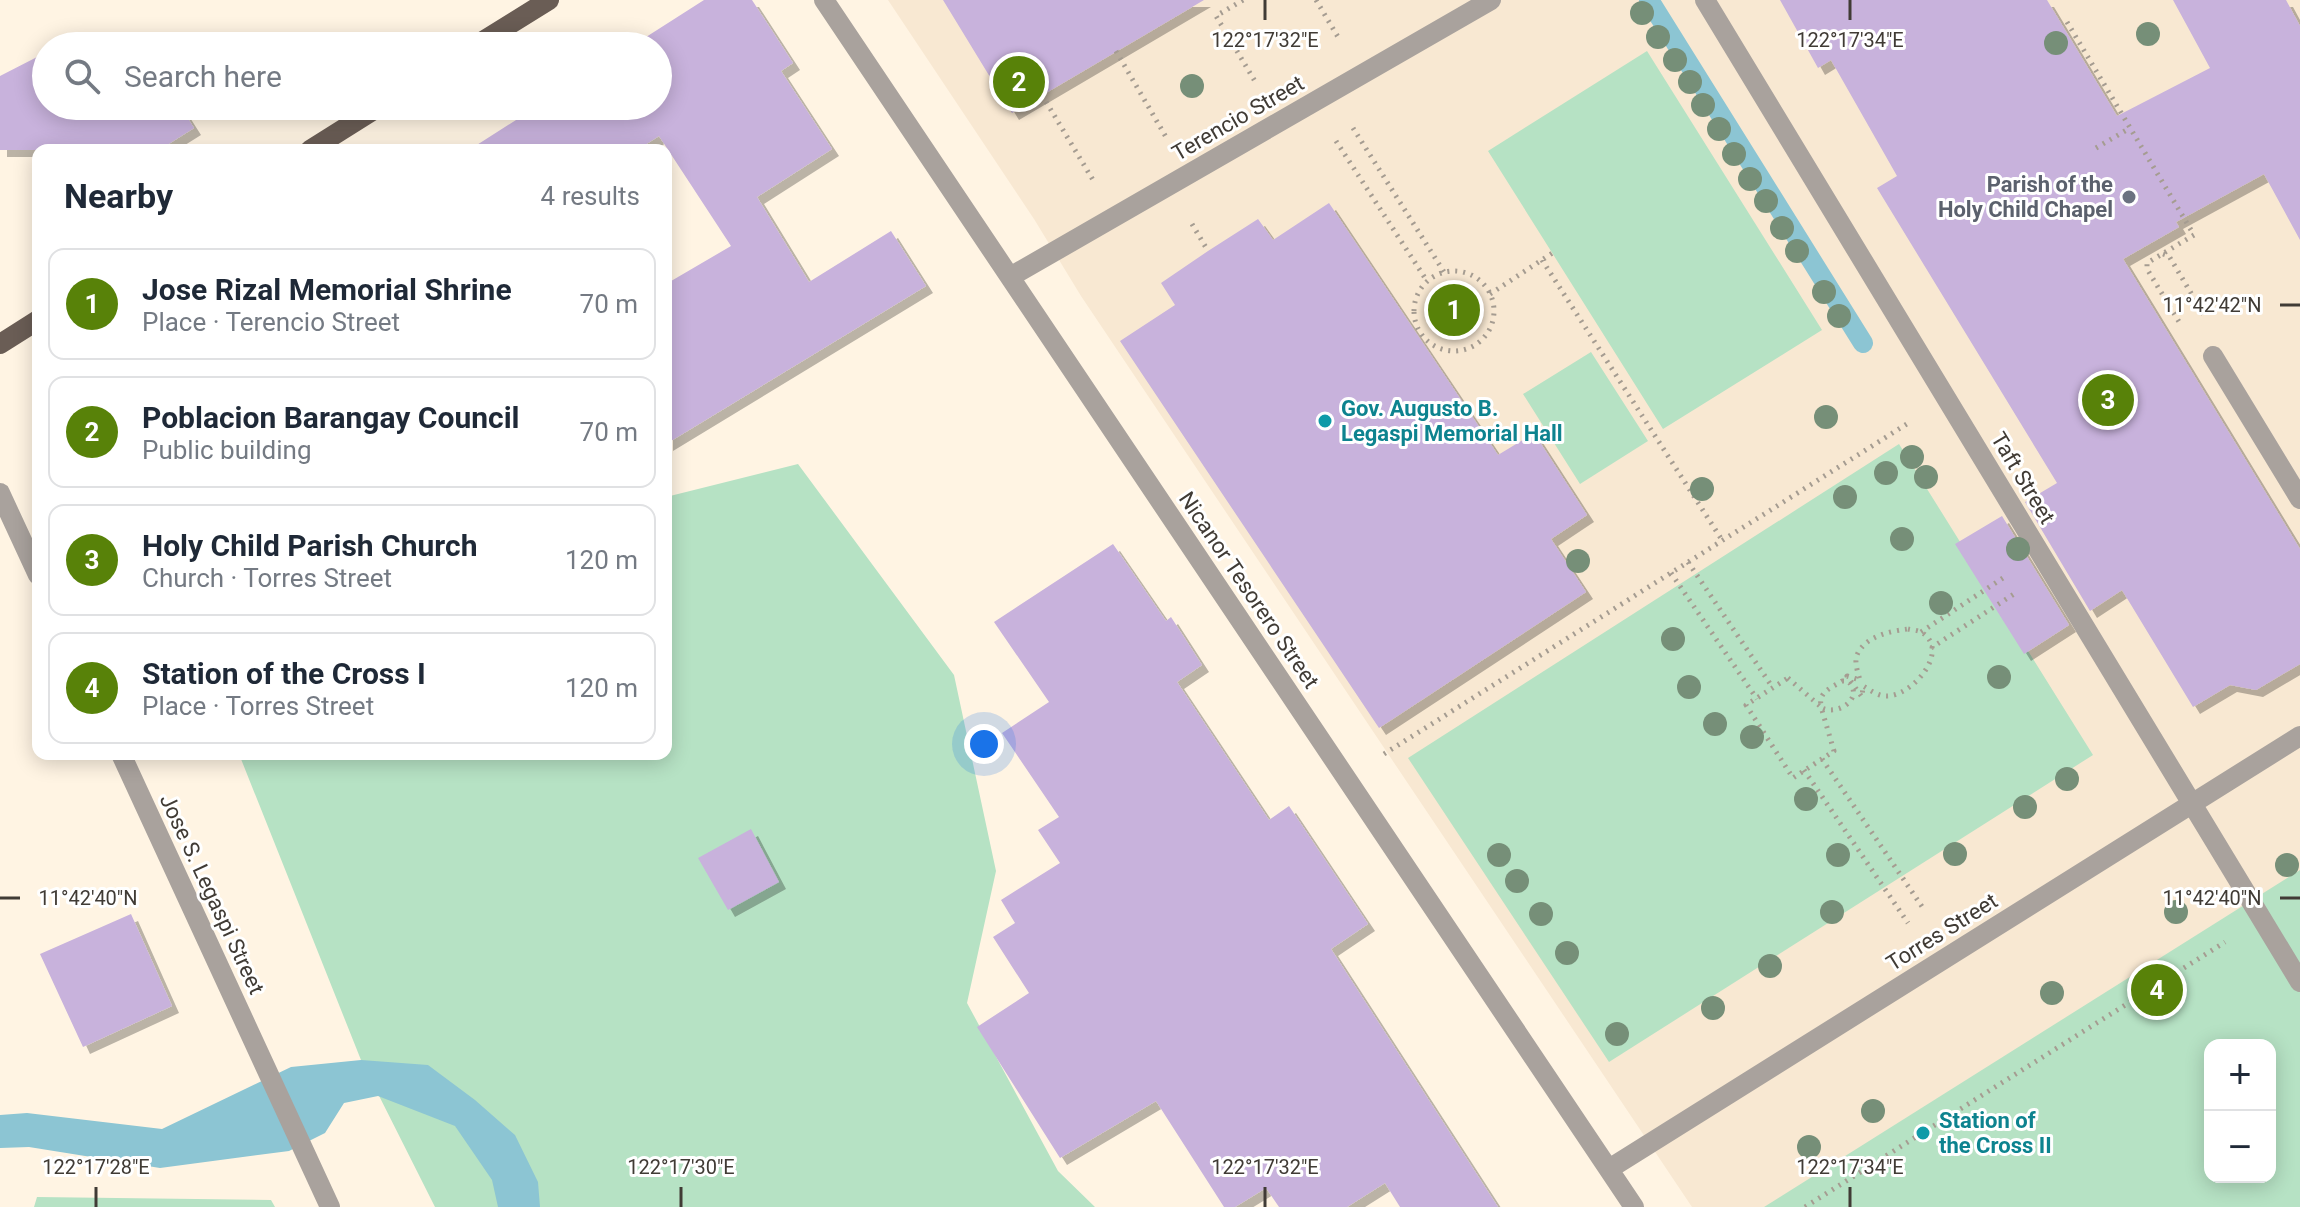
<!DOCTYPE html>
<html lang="en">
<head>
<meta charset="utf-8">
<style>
  :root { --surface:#fff; --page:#f6f6f7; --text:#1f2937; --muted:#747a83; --line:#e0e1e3; --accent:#588209 }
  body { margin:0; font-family:Roboto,sans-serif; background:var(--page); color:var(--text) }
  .controls { position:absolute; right:24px; bottom:24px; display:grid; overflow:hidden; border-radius:16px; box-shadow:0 4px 20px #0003 }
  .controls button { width:72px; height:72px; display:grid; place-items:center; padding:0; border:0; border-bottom:2px solid var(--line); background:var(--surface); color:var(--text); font:40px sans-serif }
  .you { position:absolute; left:984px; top:744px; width:28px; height:28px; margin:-20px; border:6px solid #fff; border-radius:50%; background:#1a73e8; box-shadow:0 0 0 12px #1a73e833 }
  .badge { display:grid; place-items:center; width:52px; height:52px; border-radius:50%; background:var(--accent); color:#fff; font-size:26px; font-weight:700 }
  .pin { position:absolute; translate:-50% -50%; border:4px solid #fff; box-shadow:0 2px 8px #0006 }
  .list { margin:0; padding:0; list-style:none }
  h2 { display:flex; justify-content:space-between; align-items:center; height:104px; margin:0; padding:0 32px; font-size:34px }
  h2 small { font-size:26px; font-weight:400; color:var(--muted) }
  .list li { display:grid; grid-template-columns:52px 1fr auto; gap:24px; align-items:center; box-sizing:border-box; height:112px; margin:0 16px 16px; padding:0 16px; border:2px solid var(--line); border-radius:16px }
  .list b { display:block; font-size:30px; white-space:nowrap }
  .list p { margin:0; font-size:26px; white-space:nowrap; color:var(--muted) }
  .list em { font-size:26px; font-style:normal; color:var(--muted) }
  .icon { flex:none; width:44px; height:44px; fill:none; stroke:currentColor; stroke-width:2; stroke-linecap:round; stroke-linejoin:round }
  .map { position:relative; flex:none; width:2300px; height:1207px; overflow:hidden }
  .search { position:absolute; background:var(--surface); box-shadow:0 4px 20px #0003; left:32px; top:32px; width:640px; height:88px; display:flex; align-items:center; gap:20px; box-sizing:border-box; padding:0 28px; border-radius:44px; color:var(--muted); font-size:30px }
  .panel { position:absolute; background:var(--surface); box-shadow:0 4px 20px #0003; left:32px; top:144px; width:640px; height:616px; border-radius:16px }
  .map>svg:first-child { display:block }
  .built { fill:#f8e8d2; fill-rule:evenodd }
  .green { fill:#b6e2c4; fill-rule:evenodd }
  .water { fill:#8cc5d3 }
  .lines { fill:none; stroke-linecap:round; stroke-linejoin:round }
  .stream { stroke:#8cc5d3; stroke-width:20 }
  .building { fill:#c8b2dc; filter:url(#shadow) }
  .path { stroke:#a59c91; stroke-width:5; stroke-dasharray:2 6; stroke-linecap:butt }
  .minor { stroke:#a9a29d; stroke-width:20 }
  .major { stroke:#6a5d55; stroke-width:20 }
  .tree { fill:#768f78 }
  .ticks { fill:none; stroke:#403b35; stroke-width:3 }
  .worship-dot { fill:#6b7280; stroke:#fff; stroke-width:3 }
  .culture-dot { fill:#0f9aa8; stroke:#fff; stroke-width:3 }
  .labels { text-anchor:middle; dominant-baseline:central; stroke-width:6; stroke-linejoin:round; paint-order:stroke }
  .street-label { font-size:22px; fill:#403b35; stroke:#fff }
  .worship-label { font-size:22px; font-weight:bold; fill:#5b616d; stroke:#fff; text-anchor:end }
  .culture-label { font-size:22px; font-weight:bold; fill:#0d838f; stroke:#fff; text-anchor:start }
  .ticks-label { font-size:20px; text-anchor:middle; fill:#403b35; stroke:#fff; stroke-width:6; stroke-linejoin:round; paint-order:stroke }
</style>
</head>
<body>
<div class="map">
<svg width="2300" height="1207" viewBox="0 0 2300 1207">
  <defs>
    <filter id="shadow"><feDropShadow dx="7" dy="7" stdDeviation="0" flood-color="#0004"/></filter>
  </defs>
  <rect width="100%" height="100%" fill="#fff4e3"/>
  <path class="built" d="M 888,0 L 2300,0 L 2300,1207 L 1692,1207 L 1081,296 L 1034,219 ZM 2210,1045 L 2270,1045 L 2270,1177 L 2210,1177 Z"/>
  <path class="green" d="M 1647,51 L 1822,330 L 1663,429 L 1488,151 Z
    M 1591,352 L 1648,441 L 1580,484 L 1523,394 Z
    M 1899,444 L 2093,755 L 1609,1062 L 1408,758 Z
    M 798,464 L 954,675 L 996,871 L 967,1003 L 1058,1171 L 1095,1207 L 435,1207 L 361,1060 L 239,754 L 666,754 L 666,497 Z
    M 2300,870 L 2300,1207 L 1764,1207 ZM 2210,1045 L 2270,1045 L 2270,1177 L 2210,1177 Z
    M 37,1197 L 271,1200 L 275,1207 L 34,1207 Z"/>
  <path class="water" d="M 361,1060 L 428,1065 L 475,1100 L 515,1135 L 538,1182 L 540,1207 L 498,1207 L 492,1180 L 455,1126 L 378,1096 L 344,1103 L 325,1133 L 289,1151 L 160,1168 L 29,1147 L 0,1148 L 0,1115 L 27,1113 L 162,1129 L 291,1067 Z"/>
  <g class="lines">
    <path class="stream" d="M 1649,0 L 1863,343"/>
  </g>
  <path class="building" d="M 704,0 L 752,0 L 793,63 L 781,71 L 832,149 L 757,197 L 809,282 L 891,231 L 926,286 L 666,444 L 666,284 L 731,246 L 659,136 L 637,150 L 469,150 L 538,106 L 658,106 L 658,46 L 632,46 Z
    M 943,0 L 1204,0 L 1012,113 Z
    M 1780,0 L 2047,0 L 2117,116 L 2210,68 L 2173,0 L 2286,0 L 2300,26 L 2300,240 L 2264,174 L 2176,222 L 2179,227 L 2123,259 L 2300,549 L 2300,664 L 2256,690 L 2230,685 L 2193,707 L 2122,590 L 2090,611 L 2025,502 L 2057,483 L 1877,188 L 1897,176 L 1831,60 L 1818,68 Z
    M 39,56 L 46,68 L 46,106 L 180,106 L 194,128 L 159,150 L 0,150 L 0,76 Z
    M 1329,203 L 1498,455 L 1534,433 L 1587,515 L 1551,539 L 1586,592 L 1379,728 L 1120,341 L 1175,305 L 1161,283 L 1208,251 L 1258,219 L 1273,240 Z
    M 2002,516 L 2069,625 L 2024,654 L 1955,544 Z
    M 1113,544 L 1166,621 L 1171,617 L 1202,665 L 1177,682 L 1269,820 L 1289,806 L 1368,924 L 1331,949 L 1498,1207 L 1400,1207 L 1385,1183 L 1347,1207 L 1279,1207 L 1266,1188 L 1235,1207 L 1224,1207 L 1156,1101 L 1060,1158 L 977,1027 L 1029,993 L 993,937 L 1015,923 L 1001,900 L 1060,863 L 1038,830 L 1059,817 L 1002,733 L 1049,702 L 994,622 Z
    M 751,829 L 779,882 L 728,910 L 698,858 Z
    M 131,914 L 172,1006 L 83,1047 L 40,954 Z"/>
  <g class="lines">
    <path class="path" d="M 1243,0 L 1216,16 L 1256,83
      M 1316,0 L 1338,37
      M 2067,22 L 2194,235 L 2147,263 L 2147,269 L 2181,325
      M 1116,51 L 1166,137
      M 1042,95 L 1093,180
      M 1353,128 L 1444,272
      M 1336,141 L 1427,281
      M 2096,148 L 2130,128
      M 1192,224 L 1208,251
      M 2163,254 L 2169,256 L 2204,315
      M 1542,260 L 1722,540
      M1414 311a40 40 0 1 1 80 0a40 40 0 1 1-80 0Z
      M 1490,294 L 1554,252
      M 1688,562 L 1773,688
      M 1671,573 L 1757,699
      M 1908,629 C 1912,630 1917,630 1921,632 C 1952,650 1912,697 1886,696 C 1878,696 1870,690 1863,686 L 1862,697 L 1847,676 L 1860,680 C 1858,673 1854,662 1857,655 C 1865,636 1891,631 1908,629 Z
      M 1921,632 L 2003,578
      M 1931,648 L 2014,594
      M 1788,678 L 1821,707 L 1834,751 L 1793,778 L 1746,705 Z
      M 1842,681 L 1848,681 C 1865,698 1838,716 1822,708 C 1816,693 1831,688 1842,681 Z
      M 1384,754 L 1910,422
      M 1822,759 L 1925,911
      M 1804,770 L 1908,923
      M 1805,1207 L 2225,942"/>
    <path class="minor" d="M 824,0 L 1634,1207
      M 1705,0 L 2300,982
      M 1010,277 L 1491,0
      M 2213,356 L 2300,499
      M 0,493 L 38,575
      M 121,754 L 330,1207
      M 1609,1169 L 2300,736"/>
    <path class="major" d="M 475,46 L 549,0
      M 310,150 L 380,106
      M 0,344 L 38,320"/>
  </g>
  <g class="tree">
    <circle cx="1642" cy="13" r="12"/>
    <circle cx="2148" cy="34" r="12"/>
    <circle cx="1658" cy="37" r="12"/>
    <circle cx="2056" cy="43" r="12"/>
    <circle cx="1675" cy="60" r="12"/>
    <circle cx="1690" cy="82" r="12"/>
    <circle cx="1192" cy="86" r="12"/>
    <circle cx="1703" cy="105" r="12"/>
    <circle cx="1719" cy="129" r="12"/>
    <circle cx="1734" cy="154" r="12"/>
    <circle cx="1750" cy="179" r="12"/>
    <circle cx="1766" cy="201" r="12"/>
    <circle cx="1782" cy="228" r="12"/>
    <circle cx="1797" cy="251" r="12"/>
    <circle cx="1824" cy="292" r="12"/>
    <circle cx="1839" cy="316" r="12"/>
    <circle cx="1826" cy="417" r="12"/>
    <circle cx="1912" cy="457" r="12"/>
    <circle cx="1886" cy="473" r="12"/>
    <circle cx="1926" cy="477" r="12"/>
    <circle cx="1702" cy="489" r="12"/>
    <circle cx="1845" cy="497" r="12"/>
    <circle cx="1902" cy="539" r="12"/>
    <circle cx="2018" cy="549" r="12"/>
    <circle cx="1578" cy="561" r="12"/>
    <circle cx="1941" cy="603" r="12"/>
    <circle cx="1673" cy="639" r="12"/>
    <circle cx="1999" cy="677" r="12"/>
    <circle cx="1689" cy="687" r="12"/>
    <circle cx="1715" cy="724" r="12"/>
    <circle cx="1752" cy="737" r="12"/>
    <circle cx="2067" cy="779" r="12"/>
    <circle cx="1806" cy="799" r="12"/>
    <circle cx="2025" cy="807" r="12"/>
    <circle cx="1955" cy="854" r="12"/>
    <circle cx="1499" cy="855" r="12"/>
    <circle cx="1838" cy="855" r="12"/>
    <circle cx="2287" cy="865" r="12"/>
    <circle cx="1517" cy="881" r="12"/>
    <circle cx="1832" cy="912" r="12"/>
    <circle cx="2176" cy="912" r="12"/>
    <circle cx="1541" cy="914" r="12"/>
    <circle cx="1567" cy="953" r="12"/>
    <circle cx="1770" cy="966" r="12"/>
    <circle cx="2052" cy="993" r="12"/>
    <circle cx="1713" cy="1008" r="12"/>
    <circle cx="1617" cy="1034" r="12"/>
    <circle cx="1873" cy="1111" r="12"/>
    <circle cx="1809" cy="1147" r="12"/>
  </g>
  <path class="ticks" d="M 1265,0 L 1265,20M 1850,0 L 1850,20M 2280,305 L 2300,305M 0,898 L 20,898M 2280,898 L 2300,898M 96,1187 L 96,1207M 681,1187 L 681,1207M 1265,1187 L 1265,1207M 1850,1187 L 1850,1207"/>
  <circle class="worship-dot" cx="2129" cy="197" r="8"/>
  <g class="culture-dot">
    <circle cx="1325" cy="421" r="8"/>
    <circle cx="1923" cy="1133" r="8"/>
  </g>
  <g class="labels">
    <g class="street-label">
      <text transform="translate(1238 118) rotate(-30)">Terencio Street</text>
      <text transform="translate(2023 478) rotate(59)">Taft Street</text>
      <text transform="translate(1249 590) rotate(56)">Nicanor Tesorero Street</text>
      <text transform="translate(212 894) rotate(65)">Jose S. Legaspi Street</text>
      <text transform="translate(1942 932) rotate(-32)">Torres Street</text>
    </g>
    <g class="worship-label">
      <text x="2113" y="184">Parish of the<tspan x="2113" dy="25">Holy Child Chapel</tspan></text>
    </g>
    <g class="culture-label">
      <text x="1341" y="408">Gov. Augusto B.<tspan x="1341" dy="25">Legaspi Memorial Hall</tspan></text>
      <text x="1939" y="1120">Station of<tspan x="1939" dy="25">the Cross II</tspan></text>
    </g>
  </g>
  <g class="ticks-label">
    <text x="1265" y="47">122°17'32"E</text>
    <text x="1850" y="47">122°17'34"E</text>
    <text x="2212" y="312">11°42'42"N</text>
    <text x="88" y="905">11°42'40"N</text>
    <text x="2212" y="905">11°42'40"N</text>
    <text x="96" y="1174">122°17'28"E</text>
    <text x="681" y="1174">122°17'30"E</text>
    <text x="1265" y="1174">122°17'32"E</text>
    <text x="1850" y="1174">122°17'34"E</text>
  </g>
</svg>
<div class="controls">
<button>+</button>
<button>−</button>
</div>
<div class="you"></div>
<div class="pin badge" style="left:1454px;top:310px">1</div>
<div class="pin badge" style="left:1019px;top:82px">2</div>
<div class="pin badge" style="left:2108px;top:400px">3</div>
<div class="pin badge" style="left:2157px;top:990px">4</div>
<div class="search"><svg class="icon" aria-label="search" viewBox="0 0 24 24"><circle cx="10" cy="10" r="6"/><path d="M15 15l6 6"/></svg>Search here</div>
<section class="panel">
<h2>Nearby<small>4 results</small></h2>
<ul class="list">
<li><span class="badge">1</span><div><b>Jose Rizal Memorial Shrine</b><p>Place · Terencio Street</p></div><em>70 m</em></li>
<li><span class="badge">2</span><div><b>Poblacion Barangay Council</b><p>Public building</p></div><em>70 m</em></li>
<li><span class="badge">3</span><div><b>Holy Child Parish Church</b><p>Church · Torres Street</p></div><em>120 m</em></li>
<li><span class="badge">4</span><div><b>Station of the Cross I</b><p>Place · Torres Street</p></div><em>120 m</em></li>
</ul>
</section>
</div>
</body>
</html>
